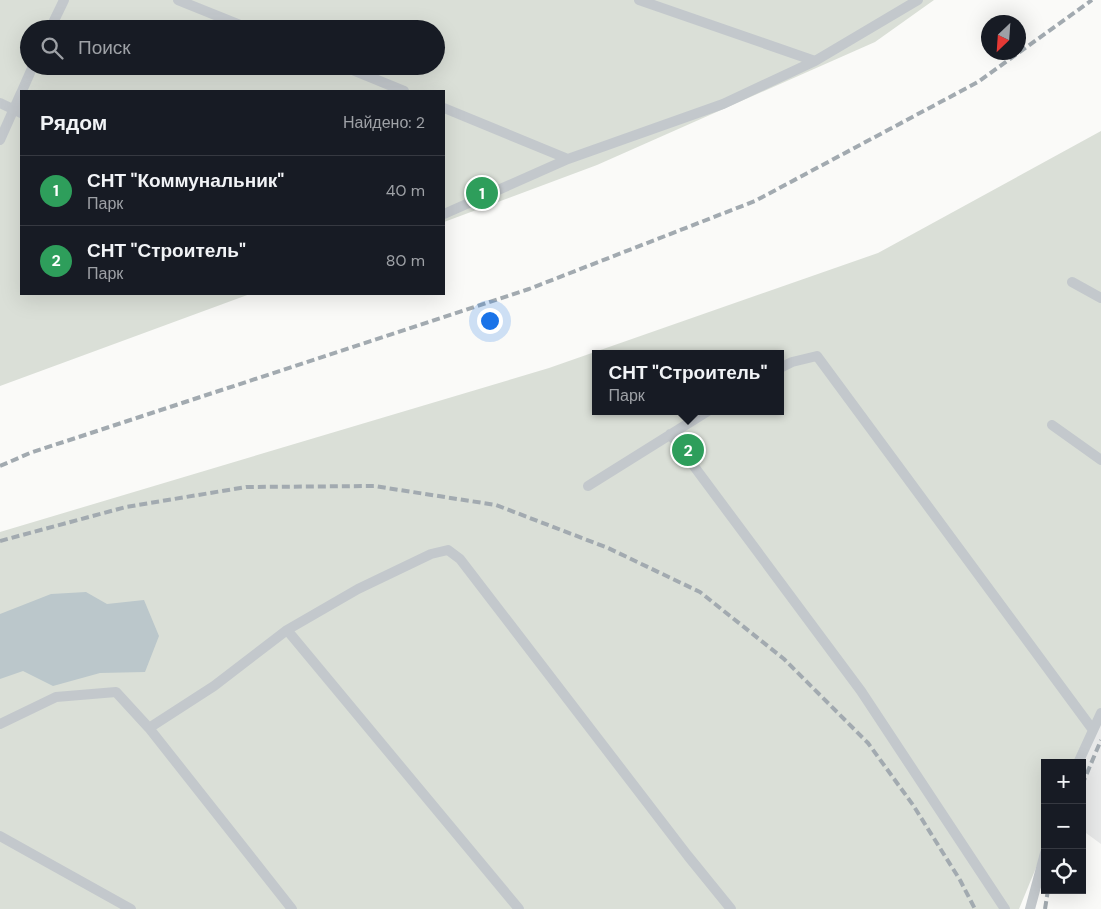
<!DOCTYPE html>
<html lang="ru">
<head>
<meta charset="utf-8">
<style>
  :root { --surface:#171b24; --page:#242831; --text:#f1f3f6; --muted:#9ea1a6; --line:#363941; --accent:#1a73e8 }
  body { margin:0; font-family:"DM Sans",sans-serif; background:var(--page); color:var(--text) }
  .controls { position:absolute; right:15px; bottom:15px; display:grid; overflow:hidden; border-radius:0px; box-shadow:0 5px 20px #0002 }
  .controls button { width:45px; height:45px; display:grid; place-items:center; padding:0; border:0; border-bottom:1px solid var(--line); background:var(--surface); color:var(--text); font:25px sans-serif }
  .compass { position:absolute; left:981px; top:15px; width:45px; height:45px; border-radius:50%; background:var(--surface); box-shadow:0 5px 20px #0002; rotate:205deg }
  .you { position:absolute; left:489px; top:320px; width:18px; height:18px; margin:-12px; border:4px solid #fff; border-radius:50%; background:#1a73e8; box-shadow:0 0 0 8px #1a73e833 }
  .badge { display:grid; place-items:center; width:32px; height:32px; border-radius:50%; background:var(--accent); color:#fff; font-size:16px; font-weight:700 }
  .pin { position:absolute; translate:-50% -50%; border:2px solid #fff; box-shadow:0 1px 5px #0006 }
  .popup { position:absolute; left:592px; top:350px; width:192px; height:65px; box-sizing:border-box; display:grid; place-content:center; border-radius:0px; background:var(--surface); filter:drop-shadow(0 1px 4px #0005); font-size:16px; white-space:nowrap; color:var(--muted) }
  .popup b { font-size:19px; color:var(--text) }
  .popup::after { content:''; position:absolute; left:50%; top:100%; margin-left:-10px; border:10px solid transparent; border-top-color:var(--surface) }
  .list { margin:0; padding:0; list-style:none }
  h2 { display:flex; justify-content:space-between; align-items:center; height:65px; margin:0; padding:0 20px; font-size:21px }
  h2 small { font-size:16px; font-weight:400; color:var(--muted) }
  .list li { display:grid; grid-template-columns:32px 1fr auto; gap:15px; align-items:center; box-sizing:border-box; height:70px; padding:0 20px; border-top:1px solid var(--line) }
  .list b { display:block; font-size:19px; white-space:nowrap }
  .list p { margin:0; font-size:16px; white-space:nowrap; color:var(--muted) }
  .list em { font-size:16px; font-style:normal; color:var(--muted) }
  .icon { flex:none; width:28px; height:28px; fill:none; stroke:currentColor; stroke-width:2; stroke-linecap:round; stroke-linejoin:round }
  .map { position:relative; flex:none; width:1101px; height:909px; overflow:hidden }
  .search { position:absolute; background:var(--surface); box-shadow:0 5px 20px #0002; left:20px; top:20px; width:425px; height:55px; display:flex; align-items:center; gap:12px; box-sizing:border-box; padding:0 18px; border-radius:28px; color:var(--muted); font-size:19px }
  .panel { position:absolute; background:var(--surface); box-shadow:0 5px 20px #0002; left:20px; top:90px; width:425px; height:205px; border-radius:0px }
  .map>svg:first-child { display:block }
  .built { fill:#e8e9e9 }
  .green { fill:#dadfd7; fill-rule:evenodd }
  .water { fill:#bbc7cb }
  .lines { fill:none; stroke-linecap:round; stroke-linejoin:round }
  .lane { stroke:#c3c8cc; stroke-width:10 }
  .rail { stroke:#a2aab0; stroke-width:4; stroke-dasharray:8 4; stroke-linecap:butt }
</style>
</head>
<body>
<div class="map">
<svg width="1101" height="909" viewBox="0 0 1101 909">
  <rect width="100%" height="100%" fill="#fafaf8"/>
  <path class="built" d="M 1101,697 L 1101,844 L 1082,830 L 1082,763 L 1071,763 Z"/>
  <path class="green" d="M 0,0 L 934,0 L 875,42 L 597,165 L 444,222 L 444,91 L 21,91 L 21,294 L 250,294 L 0,386 ZM 29,29 L 436,29 L 436,66 L 29,66 Z
    M 1101,131 L 1101,711 L 1079,763 L 1045,763 L 1045,846 L 1019,909 L 0,909 L 0,532 L 549,368 L 878,253 ZM 596,354 L 780,354 L 780,411 L 596,411 Z"/>
  <path class="water" d="M 86,592 L 107,604 L 144,600 L 159,636 L 145,672 L 100,673 L 53,686 L 23,671 L 0,679 L 0,614 L 51,594 Z"/>
  <g class="lines">
    <path class="lane" d="M 178,0 L 250,29
      M 639,0 L 815,61
      M 50,29 L 64,0
      M 343,66 L 404,91
      M 22,91 L 33,66
      M 0,103 L 21,113
      M 444,108 L 568,159
      M 0,140 L 21,93
      M 444,214 L 568,159 L 723,104 L 815,61 L 918,0
      M 1072,282 L 1101,298
      M 780,368 L 792,362 L 817,356 L 1093,730
      M 1052,425 L 1101,460
      M 670,434 L 861,691 L 1005,909
      M 588,486 L 708,411
      M 287,630 L 519,909
      M 0,724 L 56,697 L 116,692 L 149,728 L 292,909
      M 149,728 L 214,686 L 287,630 L 358,589 L 431,554 L 448,550 L 460,559 L 688,856 L 731,909
      M 1078,763 L 1101,713
      M 0,836 L 131,909
      M 1030,909 L 1045,853"/>
    <path class="rail" d="M 0,466 L 30,453 L 529,289 L 755,201 L 978,82 L 1092,0
      M 0,541 L 126,507 L 246,487 L 374,486 L 496,505 L 608,548 L 700,592 L 784,659 L 868,743 L 913,805 L 960,880 L 975,909
      M 1082,785 L 1101,740
      M 1045,909 L 1048,890"/>
  </g>
</svg>
<div class="controls">
<button>+</button>
<button>−</button>
<button><svg class="icon" aria-label="locate" viewBox="0 0 24 24"><circle cx="12" cy="12" r="6"/><path d="M12 2v4M12 18v4M2 12h4M18 12h4"/></svg></button>
</div>
<svg class="compass" viewBox="-18 -18 36 36"><path d="M0-13l5 13h-10z" fill="#e53935"/><path d="M0 13l5-13h-10z" fill="#9ea1a6"/></svg>
<div class="you"></div>
<div class="pin badge" style="left:482px;top:193px;background:#2e9e5b">1</div>
<div class="pin badge" style="left:688px;top:450px;background:#2e9e5b">2</div>
<div class="popup"><b>СНТ &quot;Строитель&quot;</b>Парк</div>
<div class="search"><svg class="icon" aria-label="search" viewBox="0 0 24 24"><circle cx="10" cy="10" r="6"/><path d="M15 15l6 6"/></svg>Поиск</div>
<section class="panel">
<h2>Рядом<small>Найдено: 2</small></h2>
<ul class="list">
<li><span class="badge" style="background:#2e9e5b">1</span><div><b>СНТ &quot;Коммунальник&quot;</b><p>Парк</p></div><em>40 m</em></li>
<li><span class="badge" style="background:#2e9e5b">2</span><div><b>СНТ &quot;Строитель&quot;</b><p>Парк</p></div><em>80 m</em></li>
</ul>
</section>
</div>
</body>
</html>
